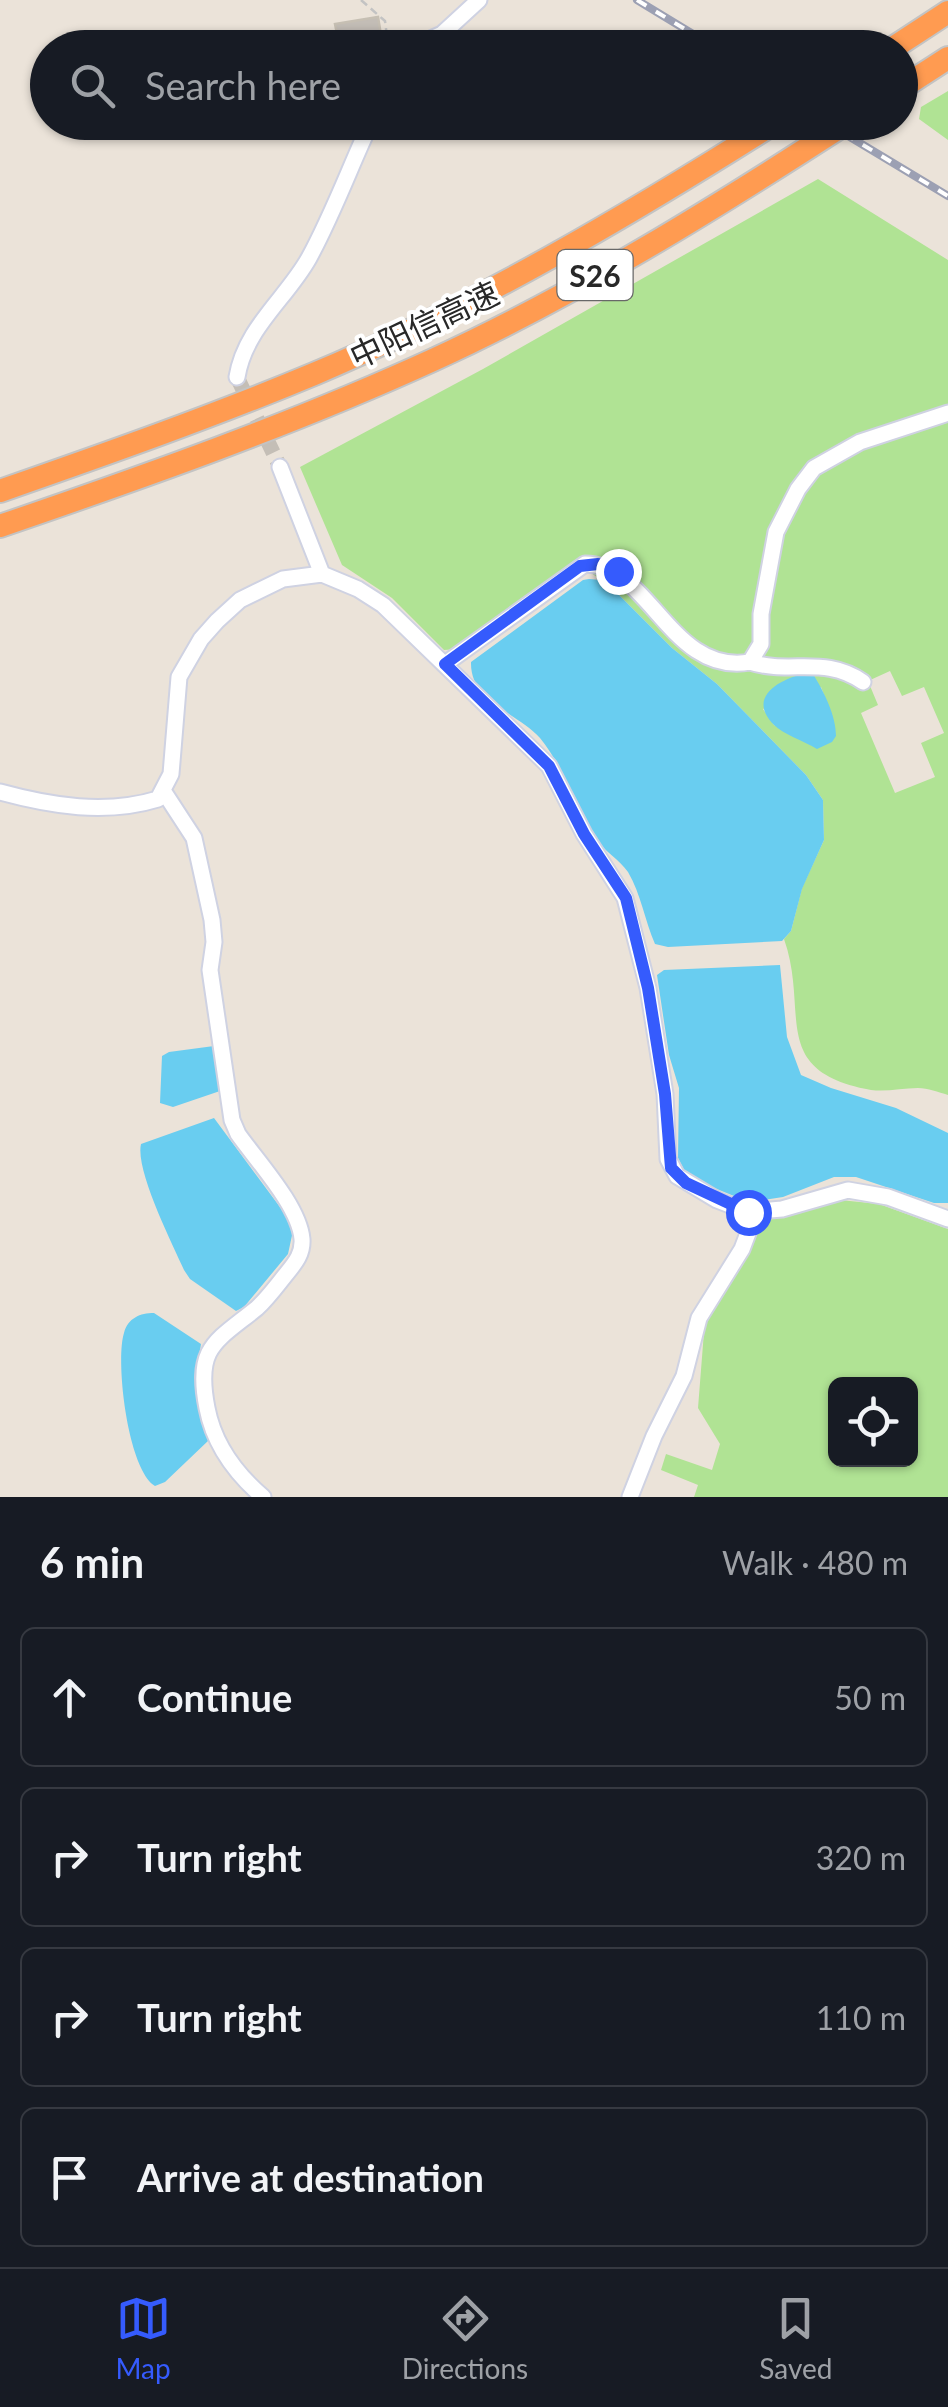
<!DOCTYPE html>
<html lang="en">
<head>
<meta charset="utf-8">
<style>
  :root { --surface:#171b24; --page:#242831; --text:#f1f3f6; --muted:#9ea1a6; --line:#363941; --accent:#355bfd }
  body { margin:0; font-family:Lato,"Noto Sans SC",sans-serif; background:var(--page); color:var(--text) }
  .controls { position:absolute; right:30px; bottom:30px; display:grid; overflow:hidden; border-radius:15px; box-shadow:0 2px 8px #0004 }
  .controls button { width:90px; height:90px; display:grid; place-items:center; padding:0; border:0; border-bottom:2px solid var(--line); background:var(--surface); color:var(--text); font:50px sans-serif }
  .stop { position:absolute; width:30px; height:30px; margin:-22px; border:8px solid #355bfd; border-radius:50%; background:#fff }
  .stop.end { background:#355bfd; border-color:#fff; box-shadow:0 2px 10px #0008 }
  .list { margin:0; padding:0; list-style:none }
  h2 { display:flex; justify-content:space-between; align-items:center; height:130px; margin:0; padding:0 40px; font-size:42px }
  h2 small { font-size:32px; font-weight:400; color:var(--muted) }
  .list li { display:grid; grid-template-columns:65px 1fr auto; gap:30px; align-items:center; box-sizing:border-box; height:140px; margin:0 20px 20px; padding:0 20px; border:2px solid var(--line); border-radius:15px }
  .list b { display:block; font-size:38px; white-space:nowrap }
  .list em { font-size:32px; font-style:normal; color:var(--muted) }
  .icon { flex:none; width:55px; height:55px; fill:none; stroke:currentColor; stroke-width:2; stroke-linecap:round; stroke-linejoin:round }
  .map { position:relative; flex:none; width:948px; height:1497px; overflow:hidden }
  .search { position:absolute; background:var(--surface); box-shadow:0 2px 8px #0004; left:30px; right:30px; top:30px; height:110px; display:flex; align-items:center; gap:25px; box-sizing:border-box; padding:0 35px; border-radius:55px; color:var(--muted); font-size:38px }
  .sheet { height:770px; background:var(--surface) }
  nav { display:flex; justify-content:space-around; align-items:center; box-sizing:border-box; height:140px; border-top:2px solid var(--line); background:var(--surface); font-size:28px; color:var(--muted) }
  nav a { display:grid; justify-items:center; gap:5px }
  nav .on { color:var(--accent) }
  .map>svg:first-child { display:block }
  .green { fill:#b0e394; fill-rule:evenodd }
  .water { fill:#69cdf0 }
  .building { fill:#c3bdb6; stroke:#c6bfb3; stroke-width:2.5 }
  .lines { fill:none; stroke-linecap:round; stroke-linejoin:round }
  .minor-tunnel { stroke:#c4beb6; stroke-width:15; stroke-dasharray:15 8; stroke-linecap:butt }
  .minor-casing { stroke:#cfd2e2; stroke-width:19 }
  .highway-casing { stroke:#c3c3c3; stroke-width:26 }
  .path { stroke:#c3c3c3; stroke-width:2.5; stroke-dasharray:8 5; stroke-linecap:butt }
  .minor { stroke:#fff; stroke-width:15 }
  .highway { stroke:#ff9b51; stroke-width:22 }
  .rail-casing { stroke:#9ca0b3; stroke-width:8 }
  .rail { stroke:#fff; stroke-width:4; stroke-dasharray:11; stroke-linecap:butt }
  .route { stroke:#355bfd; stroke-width:12 }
  .labels { text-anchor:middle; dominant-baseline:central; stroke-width:8; stroke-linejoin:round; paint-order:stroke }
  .shield { fill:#fff; stroke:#686868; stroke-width:2.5 }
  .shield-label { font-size:30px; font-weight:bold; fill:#282828 }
  .street-label { font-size:32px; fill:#282828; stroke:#fff }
</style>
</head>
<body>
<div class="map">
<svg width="948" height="1497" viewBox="0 0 948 1497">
  <rect width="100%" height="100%" fill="#ebe3d9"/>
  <path class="green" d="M 948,91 L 948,140 L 919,119 L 921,107 Z
    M 818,179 L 948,260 L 948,1095 C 938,1092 928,1088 918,1088 C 902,1088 887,1092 871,1090 C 767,1071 810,1012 784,939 L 791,931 L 802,888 L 824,840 L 823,800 L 806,775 L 717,684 L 672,648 L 610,586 L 575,562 L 458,649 L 444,650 L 392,598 L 342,565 L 300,467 L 483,369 ZM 890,671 L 902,696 L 924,687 L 944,733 L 921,743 L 935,777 L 895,793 L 861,713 L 878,705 L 868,681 ZM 821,687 L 826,700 L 817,748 L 774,725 L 763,709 Z
    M 840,1200 L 879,1204 L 948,1229 L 948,1497 L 694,1497 L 698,1485 L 661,1470 L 666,1454 L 712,1470 L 720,1444 L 698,1408 L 705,1319 L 762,1221 ZM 836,1384 L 910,1384 L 910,1460 L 836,1460 Z"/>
  <path class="water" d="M 589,579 L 601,580 L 610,586 L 672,648 L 717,684 L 806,775 L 823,800 L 824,840 L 802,889 L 791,931 L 782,941 L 668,947 L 655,944 C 645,921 641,894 628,872 C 619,859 605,852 596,839 C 575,806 565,769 540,738 C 517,712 470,703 471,662 L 583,580 Z
    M 806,673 L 813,674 C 824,692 836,715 836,736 L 832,742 L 817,749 C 804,741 783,734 774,725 C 746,697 780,679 806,673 Z
    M 780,965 L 787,1037 L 801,1075 L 831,1088 L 896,1108 L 948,1133 L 948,1203 L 934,1203 L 856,1177 L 834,1177 L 783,1197 L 757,1201 L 744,1200 L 697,1181 L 684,1170 L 678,1158 L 679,1088 L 669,1055 L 657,975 L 664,970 Z
    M 214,1046 L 220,1091 L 173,1107 L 160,1103 L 162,1056 L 169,1052 Z
    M 214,1118 L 294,1226 L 288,1254 L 244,1307 L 236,1311 L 190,1279 L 184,1270 C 172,1243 135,1170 141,1144 Z
    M 154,1313 L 201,1344 L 197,1368 L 209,1440 L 165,1482 L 155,1486 C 128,1470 115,1362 124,1333 C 128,1318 140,1313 154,1313 Z"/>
  <path class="building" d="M 378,17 L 381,35 L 339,44 L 335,24 Z"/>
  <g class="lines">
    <path class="minor-tunnel" d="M 237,377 L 280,467"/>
    <g class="minor-casing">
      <path id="minor" d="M 411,48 L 442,34 L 479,0
        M 237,377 C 245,328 286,299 309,258 C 333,214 350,167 371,122
        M 280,467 L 322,574
        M 750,662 C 790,675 825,655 863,682
        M 445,664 L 585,564 C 649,564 671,676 750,662 L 761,644 L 761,614 L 776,532 L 798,489 L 814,468 L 860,442 L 948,413
        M 0,792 C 51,806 106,815 158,799 L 171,774 L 179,677 L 201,639 L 217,621 L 240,600 L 283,579 L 322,574 L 358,589 L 383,605 L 549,766 L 584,834 L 625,898 L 648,988 L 665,1094 L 668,1159 L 677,1176 L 717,1200 L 748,1212 L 782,1209 L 848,1190 L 888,1197 L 948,1219
        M 164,792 L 194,838 L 212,920 L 214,942 L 210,970 L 232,1120 L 238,1134 C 257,1161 299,1206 302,1239 C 303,1253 296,1262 287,1273 C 278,1284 268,1298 257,1308 C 215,1342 195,1347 207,1408 C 214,1445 235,1473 263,1497
        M 630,1497 L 654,1436 L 684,1376 L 699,1318 L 742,1249 L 756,1212"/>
    </g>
    <g class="highway-casing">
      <path id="highway" d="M 893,48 L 948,12
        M 900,89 L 948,58
        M 0,491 C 106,454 211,417 314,374 C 475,306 629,215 776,122
        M 0,526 C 146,476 293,424 433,360 C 577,294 715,208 848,122"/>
    </g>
    <path class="path" d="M 361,0 L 385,21 L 388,44 L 393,48"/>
    <use href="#minor" class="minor"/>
    <use href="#highway" class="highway"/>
    <g class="rail-casing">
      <path id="rail" d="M 637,0 L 716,48
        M 825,122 L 948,196"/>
    </g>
    <use href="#rail" class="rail"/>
  </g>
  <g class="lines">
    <path class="route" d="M 618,571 L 598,564 L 580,566 L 445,664 L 549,766 L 584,834 L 626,898 L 648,988 L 665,1094 L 671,1168 L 686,1183 L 748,1212"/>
  </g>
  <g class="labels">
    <rect class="shield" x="557.5" y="250" width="75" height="50" rx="8"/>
    <g class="shield-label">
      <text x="595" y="275">S26</text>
    </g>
    <g class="street-label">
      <text transform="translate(424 324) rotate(-25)">中阳信高速</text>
    </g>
  </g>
</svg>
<div class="controls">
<button><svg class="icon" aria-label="locate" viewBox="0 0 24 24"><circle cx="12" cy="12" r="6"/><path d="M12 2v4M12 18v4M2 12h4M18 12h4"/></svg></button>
</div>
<div class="stop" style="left:748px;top:1212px"></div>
<div class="stop end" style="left:618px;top:571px"></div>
<div class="search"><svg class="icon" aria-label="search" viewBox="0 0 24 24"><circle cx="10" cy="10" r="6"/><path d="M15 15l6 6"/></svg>Search here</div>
</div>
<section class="sheet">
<h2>6 min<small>Walk · 480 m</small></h2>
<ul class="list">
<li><svg class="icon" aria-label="ahead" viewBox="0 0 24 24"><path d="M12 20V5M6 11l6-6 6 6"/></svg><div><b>Continue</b></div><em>50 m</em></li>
<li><svg class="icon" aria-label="right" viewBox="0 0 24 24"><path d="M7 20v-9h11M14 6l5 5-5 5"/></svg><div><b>Turn right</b></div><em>320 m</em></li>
<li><svg class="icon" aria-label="right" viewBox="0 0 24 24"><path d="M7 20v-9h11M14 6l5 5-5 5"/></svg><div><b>Turn right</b></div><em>110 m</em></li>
<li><svg class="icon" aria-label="arrive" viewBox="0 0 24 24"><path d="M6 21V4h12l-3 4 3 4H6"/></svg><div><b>Arrive at destination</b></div></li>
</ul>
</section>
<nav>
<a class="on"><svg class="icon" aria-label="map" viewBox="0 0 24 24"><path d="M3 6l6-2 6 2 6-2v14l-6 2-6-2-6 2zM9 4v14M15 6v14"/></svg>Map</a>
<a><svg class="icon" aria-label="directions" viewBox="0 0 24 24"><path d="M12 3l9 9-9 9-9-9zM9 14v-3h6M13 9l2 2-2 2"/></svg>Directions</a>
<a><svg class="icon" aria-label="saved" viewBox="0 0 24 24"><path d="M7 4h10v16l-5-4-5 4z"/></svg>Saved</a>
</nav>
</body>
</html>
